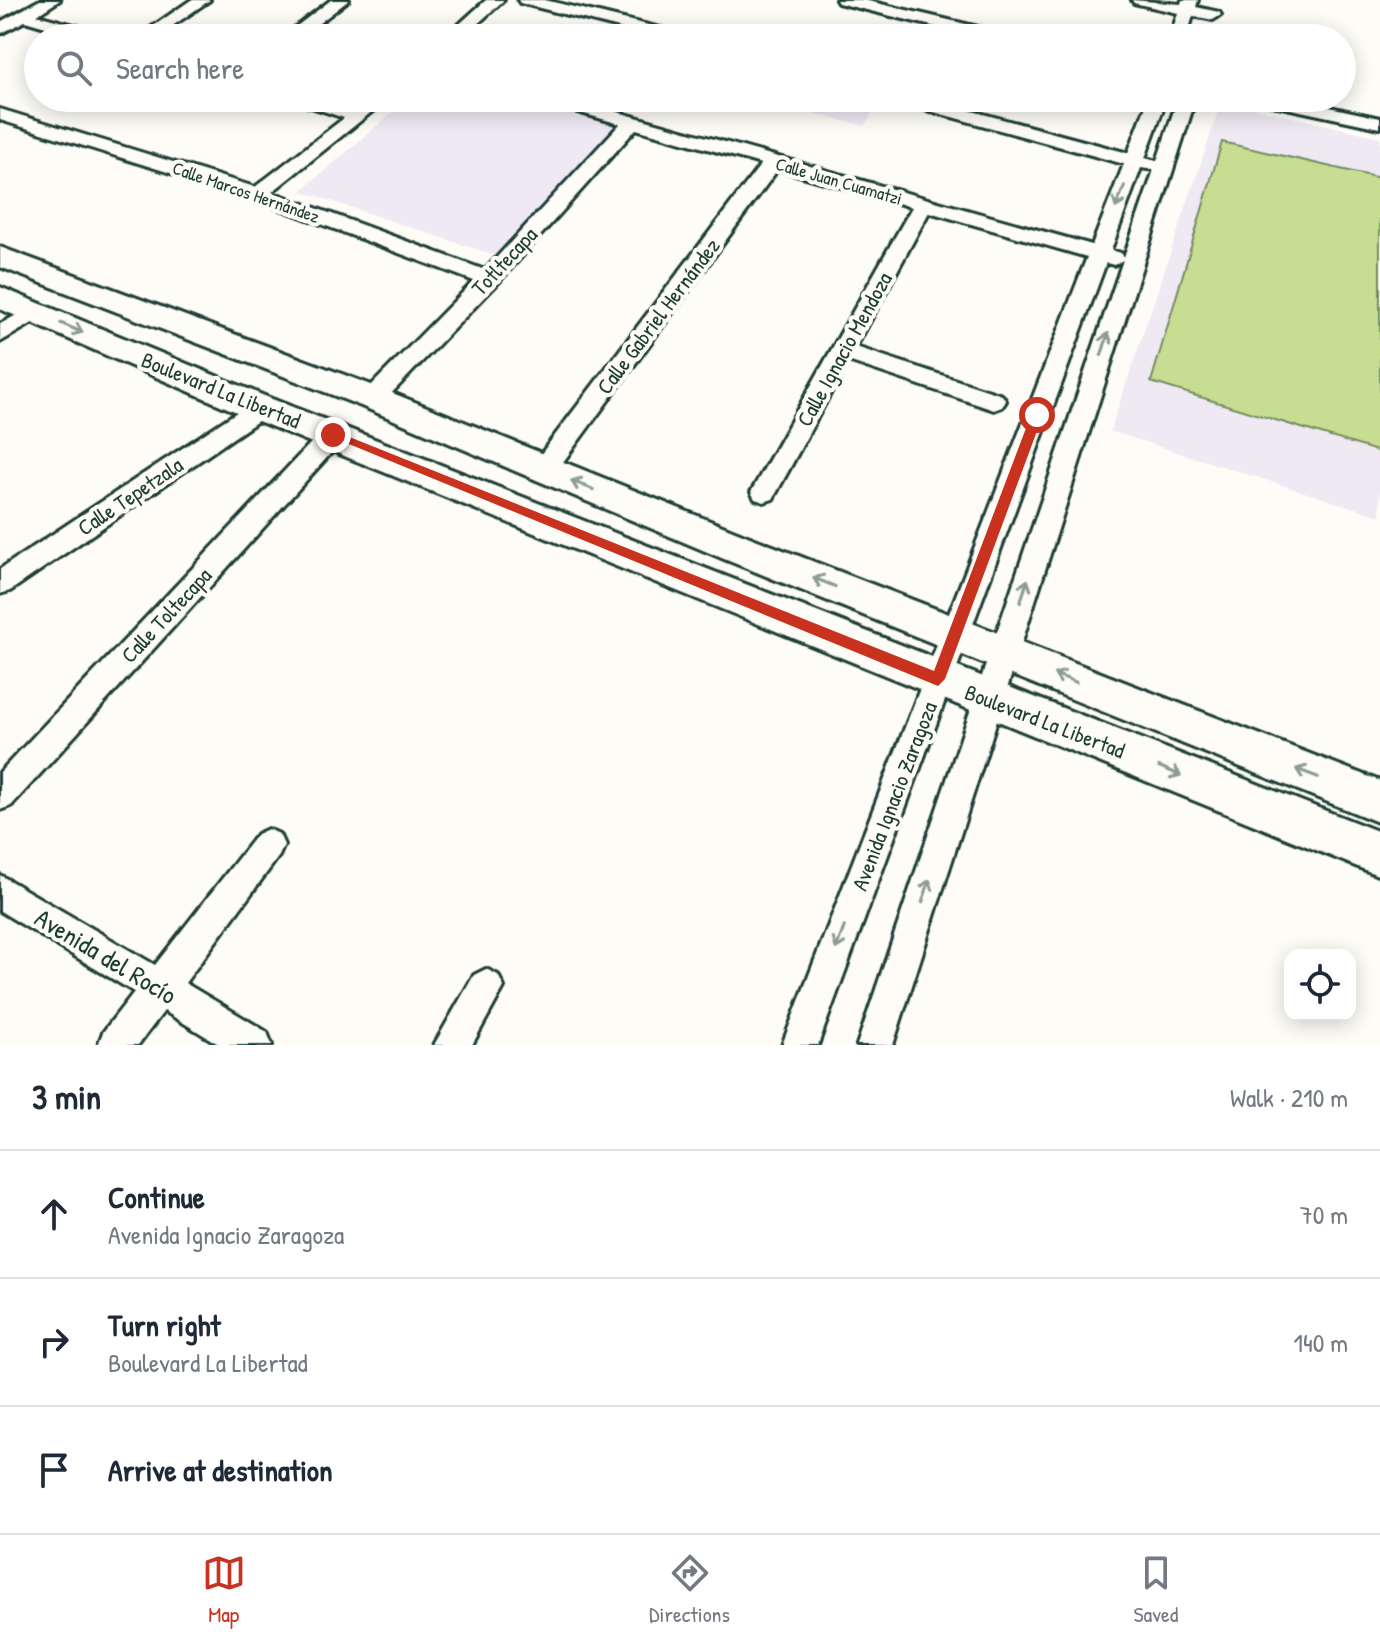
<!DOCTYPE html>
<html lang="en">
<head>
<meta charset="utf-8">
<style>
  :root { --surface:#fff; --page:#f6f6f7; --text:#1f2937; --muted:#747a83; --line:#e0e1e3; --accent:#c8321e }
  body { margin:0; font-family:"Patrick Hand",sans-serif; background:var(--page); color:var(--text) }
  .controls { position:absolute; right:24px; bottom:24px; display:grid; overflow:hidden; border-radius:16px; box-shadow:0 4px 20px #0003 }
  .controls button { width:72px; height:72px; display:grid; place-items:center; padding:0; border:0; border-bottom:2px solid var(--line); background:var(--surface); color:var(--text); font:40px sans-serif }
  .stop { position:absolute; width:24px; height:24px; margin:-18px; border:6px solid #c8321e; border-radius:50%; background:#fff }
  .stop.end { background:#c8321e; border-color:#fff; box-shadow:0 2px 8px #0008 }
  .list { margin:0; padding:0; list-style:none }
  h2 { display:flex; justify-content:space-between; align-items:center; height:104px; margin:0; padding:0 32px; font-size:34px }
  h2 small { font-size:26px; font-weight:400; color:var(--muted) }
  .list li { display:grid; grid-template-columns:52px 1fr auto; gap:24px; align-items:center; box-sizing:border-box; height:128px; padding:0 32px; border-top:2px solid var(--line) }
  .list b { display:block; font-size:30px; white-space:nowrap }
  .list p { margin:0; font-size:26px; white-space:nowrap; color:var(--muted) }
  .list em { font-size:26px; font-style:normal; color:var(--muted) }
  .icon { flex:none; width:44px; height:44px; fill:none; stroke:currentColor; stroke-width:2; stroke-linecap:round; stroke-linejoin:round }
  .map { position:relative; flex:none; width:1380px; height:1045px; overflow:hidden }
  .search { position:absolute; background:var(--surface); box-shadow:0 4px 20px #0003; left:24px; right:24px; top:24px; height:88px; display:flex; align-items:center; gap:20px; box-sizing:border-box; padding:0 28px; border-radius:44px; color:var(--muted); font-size:30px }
  .sheet { height:488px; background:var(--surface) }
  nav { display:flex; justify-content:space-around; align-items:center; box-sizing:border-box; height:112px; border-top:2px solid var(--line); background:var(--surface); font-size:22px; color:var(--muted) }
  nav a { display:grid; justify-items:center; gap:4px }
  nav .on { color:var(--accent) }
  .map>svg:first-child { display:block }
  .built { fill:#efe9f4 }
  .green { fill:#c7dd92; stroke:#738d63; stroke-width:2 }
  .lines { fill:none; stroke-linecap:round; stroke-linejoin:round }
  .minor-casing { stroke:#1f3d34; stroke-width:6 }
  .secondary-casing { stroke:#1f3d34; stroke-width:6 }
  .minor { fill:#fdfcf7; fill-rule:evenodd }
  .secondary { fill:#fdfcf7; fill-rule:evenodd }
  .oneway { stroke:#8e9c96 }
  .route { fill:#c8321e }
  .labels { text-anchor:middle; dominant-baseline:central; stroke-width:8; stroke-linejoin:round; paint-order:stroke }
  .far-street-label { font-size:18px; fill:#1f3d34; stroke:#fdfcf7 }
  .street-label { font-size:22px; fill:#1f3d34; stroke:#fdfcf7 }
  .near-street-label { font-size:26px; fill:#1f3d34; stroke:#fdfcf7 }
</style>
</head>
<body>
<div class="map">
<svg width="1380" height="1045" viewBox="0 0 1380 1045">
  <rect width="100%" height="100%" fill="#fdfcf7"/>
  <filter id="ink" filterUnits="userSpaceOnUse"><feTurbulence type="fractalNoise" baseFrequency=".0125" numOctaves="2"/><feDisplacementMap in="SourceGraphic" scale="16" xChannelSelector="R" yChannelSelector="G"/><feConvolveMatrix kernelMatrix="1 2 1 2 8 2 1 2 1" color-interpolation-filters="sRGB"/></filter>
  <g filter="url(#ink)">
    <path class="built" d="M 410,98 L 512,98 L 619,126 L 494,255 L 301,191 Z
      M 748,98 L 881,98 L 865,126 Z
      M 1222,101 L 1380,137 L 1380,516 L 1110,431 Z"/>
    <path class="green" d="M 1222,142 L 1380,178 L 1380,452 L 1151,382 Z"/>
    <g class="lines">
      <g class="minor-casing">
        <path id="minor" d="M 40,0 L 60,0 L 37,15 L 107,34 L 109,38 L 83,38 L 25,21 L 0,34 L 0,22 Z
          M 191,0 L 210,0 L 155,38 L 136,38 Z
          M 331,0 L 349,0 L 300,38 L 281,38 Z
          M 486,0 L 504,0 L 462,38 L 444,38 Z
          M 518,0 L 545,0 L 685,34 L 687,38 L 659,38 L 520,3 Z
          M 836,0 L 864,0 L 1008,34 L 1010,38 L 981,38 L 838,3 Z
          M 1132,0 L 1181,4 L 1182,0 L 1198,0 L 1196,7 L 1219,12 L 1221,15 L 1213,20 L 1193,16 L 1186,38 L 1170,38 L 1178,13 L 1134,3 Z
          M 293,98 L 320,98 L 354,109 L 369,98 L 389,98 L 272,192 L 485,270 L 620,124 L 542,102 L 539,98 L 568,98 L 1092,245 L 1124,164 L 919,108 L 916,104 L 919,100 L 931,100 L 1128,153 L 1149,98 L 1167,98 L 1145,158 L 1157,161 L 1178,98 L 1196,98 L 893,1045 L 857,1045 L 1123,260 L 1114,265 L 1106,263 L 818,1045 L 782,1045 L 1087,257 L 929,212 L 856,347 L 1002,395 L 1006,401 L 1002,407 L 994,410 L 848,361 L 773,499 L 764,502 L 755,499 L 751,492 L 912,207 L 778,169 L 552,477 L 543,480 L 534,477 L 531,470 L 534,463 L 761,164 L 636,129 L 497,284 L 381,404 L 373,407 L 365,404 L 361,398 L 365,392 L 474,281 L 251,198 L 0,120 L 0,109 L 255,187 L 344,118 L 296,102 ZM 1141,168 L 1154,170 L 1124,257 L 1121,253 L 1111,250 Z
          M 1254,98 L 1288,98 L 1380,118 L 1380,128 L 1263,103 Z
          M 35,305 L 43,307 L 46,312 L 43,317 L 0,342 L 0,324 Z
          M 260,399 L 268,402 L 272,408 L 268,414 L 10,591 L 0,594 L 0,569 L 252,402 Z
          M 333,426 L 342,429 L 345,435 L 342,441 L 11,806 L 0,810 L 0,772 L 324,429 Z
          M 268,829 L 279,834 L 284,845 L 279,856 L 185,983 L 267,1032 L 272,1045 L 220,1045 L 164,1011 L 138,1045 L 98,1045 L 103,1032 L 134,992 L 0,911 L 0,875 L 155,965 L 257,834 Z
          M 486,969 L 498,975 L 504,987 L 472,1045 L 434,1045 L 474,975 Z"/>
      </g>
      <g class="secondary-casing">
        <path id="secondary" d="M 0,247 L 385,390 L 750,537 L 1380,781 L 1380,823 L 724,559 L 361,406 L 0,267 Z
          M 0,287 L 272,399 L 1380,832 L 1380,876 L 248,417 L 0,309 Z"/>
      </g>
      <use href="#minor" class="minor"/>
      <use href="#secondary" class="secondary"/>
    </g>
    <defs><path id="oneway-shaft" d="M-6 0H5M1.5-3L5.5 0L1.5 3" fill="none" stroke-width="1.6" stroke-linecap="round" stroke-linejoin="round" transform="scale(2)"/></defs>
    <g class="oneway">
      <use href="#oneway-shaft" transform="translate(1120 197) rotate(112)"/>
      <use href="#oneway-shaft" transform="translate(72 328) rotate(23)"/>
      <use href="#oneway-shaft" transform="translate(1105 344) rotate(-72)"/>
      <use href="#oneway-shaft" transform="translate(582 485) rotate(-158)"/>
      <use href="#oneway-shaft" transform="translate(824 582) rotate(-158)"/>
      <use href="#oneway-shaft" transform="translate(1024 591) rotate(-72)"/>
      <use href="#oneway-shaft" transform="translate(1065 678) rotate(-159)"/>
      <use href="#oneway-shaft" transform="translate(1170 771) rotate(22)"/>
      <use href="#oneway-shaft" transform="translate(1307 773) rotate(-159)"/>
      <use href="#oneway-shaft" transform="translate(926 891) rotate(-72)"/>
      <use href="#oneway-shaft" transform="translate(840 938) rotate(111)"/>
    </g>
  </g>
  <path class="route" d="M 1037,411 L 1043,415 L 945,679 L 938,686 L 327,435 L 329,432 L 337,432 L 934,671 L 1031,415 Z"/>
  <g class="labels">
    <g class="far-street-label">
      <text transform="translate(839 181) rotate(16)">Calle Juan Cuamatzi</text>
      <text transform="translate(246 192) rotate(19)">Calle Marcos Hernández</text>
    </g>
    <g class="street-label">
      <text transform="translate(504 261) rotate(-47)">Totltecapa</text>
      <text transform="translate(658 316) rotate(-53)">Calle Gabriel Hernández</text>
      <text transform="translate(844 349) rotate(-61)">Calle Ignacio Mendoza</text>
      <text transform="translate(221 390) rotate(22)">Boulevard La Libertad</text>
      <text transform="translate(130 496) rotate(-34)">Calle Tepetzala</text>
      <text transform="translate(166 615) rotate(-47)">Calle Toltecapa</text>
      <text transform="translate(1045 721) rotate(21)">Boulevard La Libertad</text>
      <text transform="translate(894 796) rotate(-69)">Avenida Ignacio Zaragoza</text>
    </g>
    <g class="near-street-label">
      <text transform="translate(106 956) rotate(31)">Avenida del Rocío</text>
    </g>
  </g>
</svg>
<div class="controls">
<button><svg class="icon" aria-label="locate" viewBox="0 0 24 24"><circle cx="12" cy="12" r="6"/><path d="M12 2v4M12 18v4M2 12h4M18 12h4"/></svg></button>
</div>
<div class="stop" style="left:1037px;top:415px"></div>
<div class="stop end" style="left:333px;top:435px"></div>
<div class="search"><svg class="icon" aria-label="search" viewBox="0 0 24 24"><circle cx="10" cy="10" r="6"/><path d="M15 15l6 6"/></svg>Search here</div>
</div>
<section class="sheet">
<h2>3 min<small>Walk · 210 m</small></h2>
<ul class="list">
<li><svg class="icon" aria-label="ahead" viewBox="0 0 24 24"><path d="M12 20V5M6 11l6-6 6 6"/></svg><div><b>Continue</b><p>Avenida Ignacio Zaragoza</p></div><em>70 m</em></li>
<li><svg class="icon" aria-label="right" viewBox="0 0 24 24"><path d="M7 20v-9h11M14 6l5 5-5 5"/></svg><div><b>Turn right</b><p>Boulevard La Libertad</p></div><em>140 m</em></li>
<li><svg class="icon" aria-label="arrive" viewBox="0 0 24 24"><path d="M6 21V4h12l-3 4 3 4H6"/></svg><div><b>Arrive at destination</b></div></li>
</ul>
</section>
<nav>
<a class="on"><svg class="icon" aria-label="map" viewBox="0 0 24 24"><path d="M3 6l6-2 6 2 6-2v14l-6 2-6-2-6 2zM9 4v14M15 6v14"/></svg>Map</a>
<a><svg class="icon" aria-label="directions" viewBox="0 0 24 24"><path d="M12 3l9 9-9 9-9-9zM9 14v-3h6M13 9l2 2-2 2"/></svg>Directions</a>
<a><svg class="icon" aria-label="saved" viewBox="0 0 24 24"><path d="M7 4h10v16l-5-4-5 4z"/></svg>Saved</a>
</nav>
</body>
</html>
